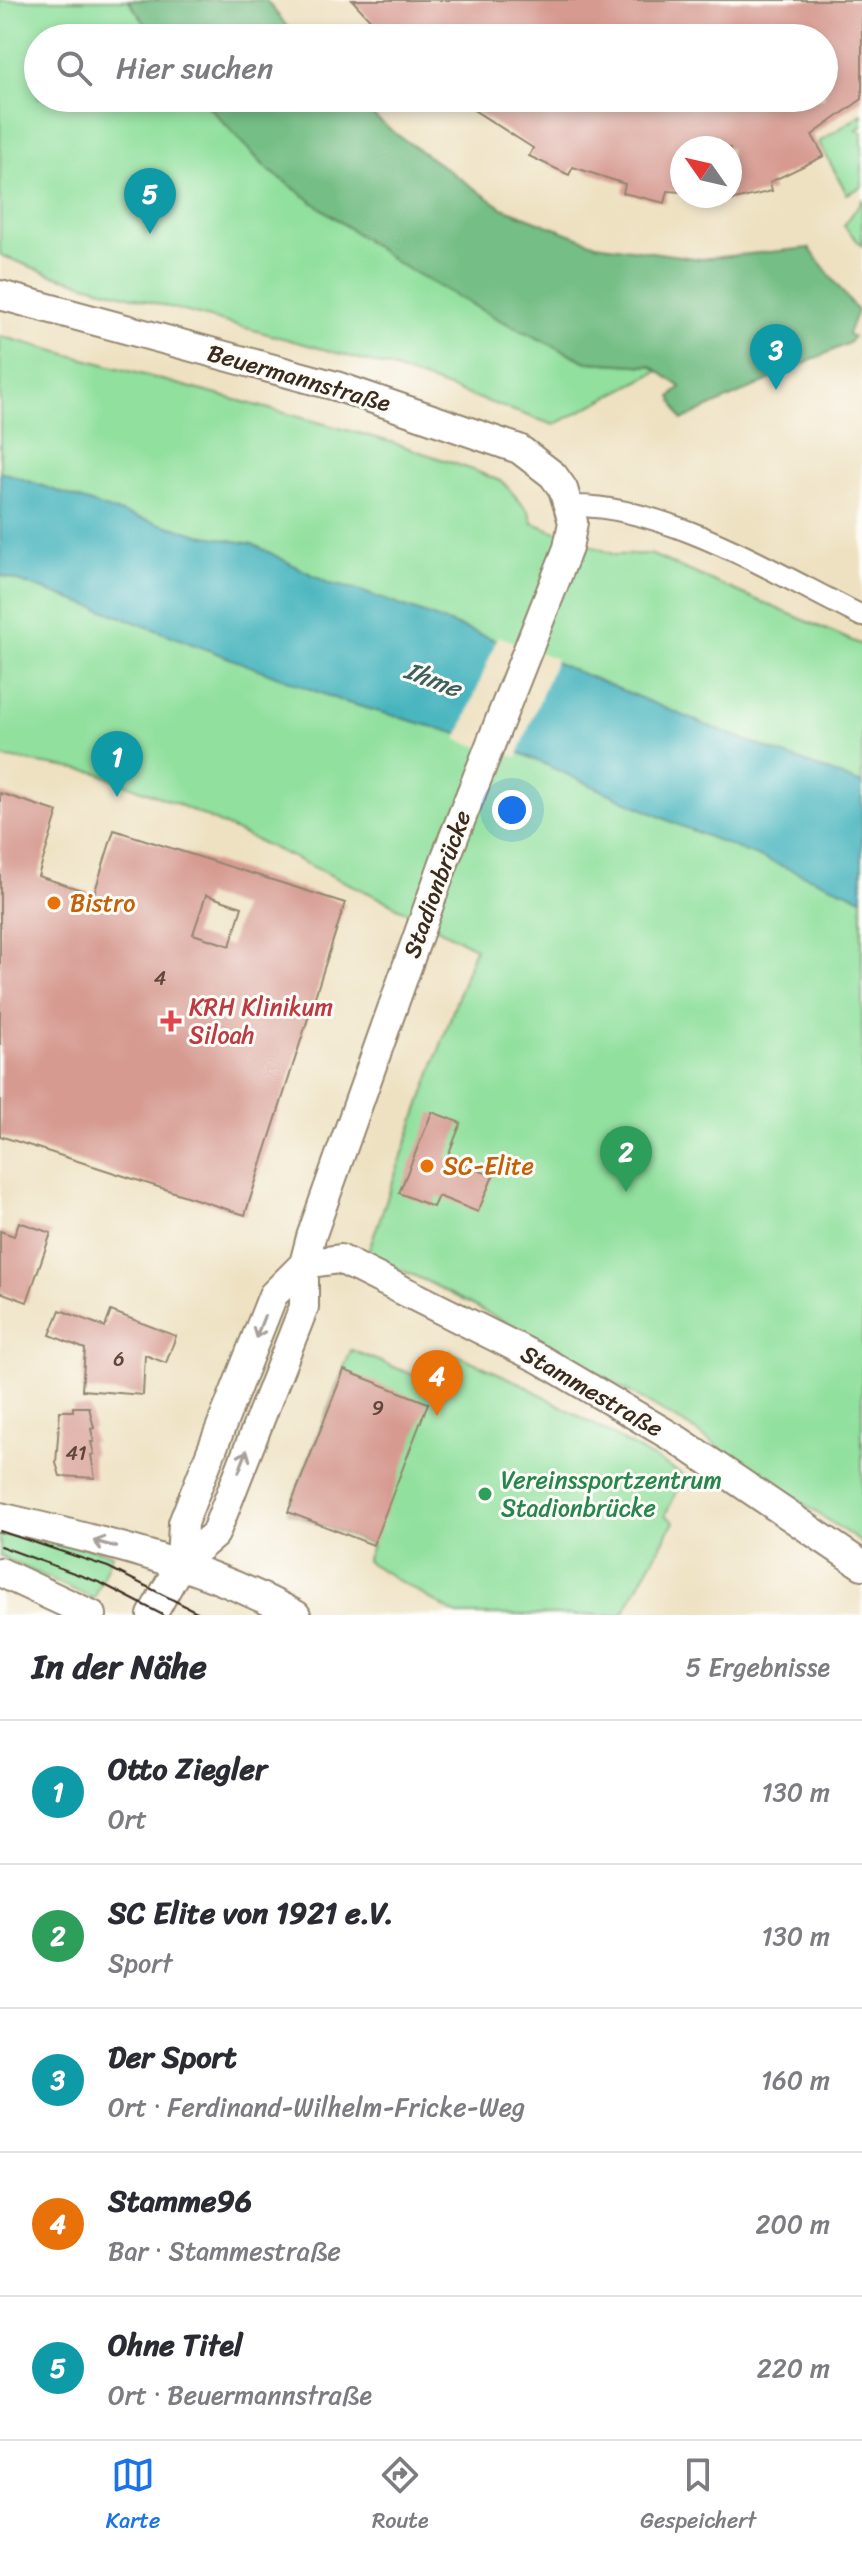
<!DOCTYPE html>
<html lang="de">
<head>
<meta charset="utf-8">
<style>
  :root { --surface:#fff; --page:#f7f7f7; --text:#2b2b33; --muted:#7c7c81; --line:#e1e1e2; --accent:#1a73e8 }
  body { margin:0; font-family:Sriracha,sans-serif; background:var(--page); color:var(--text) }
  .compass { position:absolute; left:670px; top:136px; width:72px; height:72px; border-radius:50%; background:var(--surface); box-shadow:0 4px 12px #0003; rotate:304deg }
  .you { position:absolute; left:512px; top:810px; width:28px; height:28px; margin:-20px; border:6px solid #fff; border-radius:50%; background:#1a73e8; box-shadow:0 0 0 12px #1a73e833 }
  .badge { display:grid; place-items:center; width:52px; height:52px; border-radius:50%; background:var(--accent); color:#fff; font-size:26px; font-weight:700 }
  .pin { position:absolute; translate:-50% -66px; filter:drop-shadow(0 2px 4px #0008) }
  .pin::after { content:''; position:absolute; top:42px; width:28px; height:24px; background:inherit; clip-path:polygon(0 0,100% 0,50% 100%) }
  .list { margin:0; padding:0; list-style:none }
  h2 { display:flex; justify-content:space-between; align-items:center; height:104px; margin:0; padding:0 32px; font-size:34px }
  h2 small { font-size:26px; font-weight:400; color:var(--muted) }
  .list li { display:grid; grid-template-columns:52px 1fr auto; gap:24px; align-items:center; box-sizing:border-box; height:144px; padding:0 32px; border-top:2px solid var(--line) }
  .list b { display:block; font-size:30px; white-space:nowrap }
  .list p { margin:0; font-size:26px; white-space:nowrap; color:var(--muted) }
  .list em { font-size:26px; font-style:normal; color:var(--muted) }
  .icon { flex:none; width:44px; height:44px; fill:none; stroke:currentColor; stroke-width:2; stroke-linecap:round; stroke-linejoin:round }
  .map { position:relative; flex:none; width:862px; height:1615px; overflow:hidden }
  .search { position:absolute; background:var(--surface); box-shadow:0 4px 12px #0003; left:24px; right:24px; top:24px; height:88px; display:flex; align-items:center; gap:20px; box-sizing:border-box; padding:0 28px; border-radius:44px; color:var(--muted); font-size:30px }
  .sheet { height:824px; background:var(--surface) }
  nav { display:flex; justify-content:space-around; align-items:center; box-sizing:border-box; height:112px; border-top:2px solid var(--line); background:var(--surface); font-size:22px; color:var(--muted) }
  nav a { display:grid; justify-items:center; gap:4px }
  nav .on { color:var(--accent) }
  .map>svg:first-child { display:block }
  .green { fill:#91e09e; stroke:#66855e; stroke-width:2 }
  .forest { fill:#74be85; stroke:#587452; stroke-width:2 }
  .water { fill:#45b4bd; stroke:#406f6e; stroke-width:2 }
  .pier { fill:#eee1c1 }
  .building { fill:#d69a90; fill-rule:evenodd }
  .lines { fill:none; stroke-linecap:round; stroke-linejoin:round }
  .street-casing { stroke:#948670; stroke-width:24 }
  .secondary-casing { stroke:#948670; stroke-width:32 }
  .street { stroke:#fff; stroke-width:20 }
  .secondary { stroke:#fff; stroke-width:28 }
  .tram { stroke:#3b2a1e; stroke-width:2 }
  .oneway { stroke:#a79f9a }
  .food-dot { fill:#e8710a; stroke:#fdfcf7; stroke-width:3 }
  .health-dot { fill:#e0444e; stroke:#fdfcf7; stroke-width:3 }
  .leisure-dot { fill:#2e9e5b; stroke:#fdfcf7; stroke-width:3 }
  .labels { text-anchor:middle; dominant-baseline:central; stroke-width:6; stroke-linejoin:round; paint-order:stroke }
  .number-label { font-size:20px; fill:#62463a }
  .street-label { font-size:24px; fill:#3b2a1e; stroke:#fdfcf7 }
  .food-label { font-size:24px; fill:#c56008; stroke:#fdfcf7; text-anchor:start }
  .health-label { font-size:24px; fill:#be3a42; stroke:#fdfcf7; text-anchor:start }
  .leisure-label { font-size:24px; fill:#27864d; stroke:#fdfcf7; text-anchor:start }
  .water-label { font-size:26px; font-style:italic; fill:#3f615e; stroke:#fdfcf7 }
</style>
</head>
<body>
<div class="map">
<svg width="862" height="1615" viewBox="0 0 862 1615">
  <rect width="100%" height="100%" fill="#fdfcf7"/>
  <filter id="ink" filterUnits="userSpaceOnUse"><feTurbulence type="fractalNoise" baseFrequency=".0125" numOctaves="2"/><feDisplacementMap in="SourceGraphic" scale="16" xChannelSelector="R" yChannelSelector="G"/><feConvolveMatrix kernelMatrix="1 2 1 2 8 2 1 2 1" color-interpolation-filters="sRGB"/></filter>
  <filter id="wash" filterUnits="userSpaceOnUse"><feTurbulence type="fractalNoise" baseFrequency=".006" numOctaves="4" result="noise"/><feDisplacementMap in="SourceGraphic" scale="32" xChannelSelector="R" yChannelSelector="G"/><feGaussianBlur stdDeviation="1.8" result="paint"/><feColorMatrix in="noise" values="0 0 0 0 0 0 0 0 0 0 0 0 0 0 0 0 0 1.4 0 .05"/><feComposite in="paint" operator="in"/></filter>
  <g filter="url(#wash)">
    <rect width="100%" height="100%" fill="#eee1c1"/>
    <path class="green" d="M 0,0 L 128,0 L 156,38 L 38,38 L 38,98 L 201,98 L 266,168 L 397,263 L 498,319 L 587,362 L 651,366 L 658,371 L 554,425 L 392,368 L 52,275 L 3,256 L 0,254 Z
      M 862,114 L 862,126 L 856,130 L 862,132 L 862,187 L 847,194 L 819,142 Z
      M 862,200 L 862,246 L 844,226 Z
      M 0,336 L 391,442 L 473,470 L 503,482 L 529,512 L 533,523 L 615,555 L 650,554 L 862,645 L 862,1543 L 686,1425 L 547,1344 L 426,1281 L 367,1255 L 475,948 L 388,902 L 178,804 L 95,772 L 0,757 Z
      M 351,1350 L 436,1384 L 449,1351 L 522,1384 L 685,1476 L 665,1515 L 674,1522 L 622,1615 L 457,1615 L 366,1561 L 372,1545 L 288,1512 Z
      M 0,1525 L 112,1554 L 94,1599 L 0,1556 Z"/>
    <path class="forest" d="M 128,0 L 266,0 L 296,38 L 156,38 Z
      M 201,98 L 351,98 L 396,134 L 503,208 L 596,244 L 700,259 L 809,248 L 857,311 L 848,334 L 853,337 L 849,343 L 682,420 L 671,397 L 681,387 L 651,366 L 587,362 L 498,319 L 397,263 L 266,168 Z"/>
    <path class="water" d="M 0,471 L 108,509 L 200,535 L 253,544 L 330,584 L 355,589 L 535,654 L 713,728 L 862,784 L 862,898 L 676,824 L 509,748 L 344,702 L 111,613 L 0,575 Z"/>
    <path class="pier" d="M 498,636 L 556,659 L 517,757 L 457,740 Z"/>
    <g id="blocks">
      <path class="building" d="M 352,0 L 862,0 L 862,99 L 812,135 L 824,156 L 770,182 L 772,191 L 730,201 L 730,148 L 682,148 L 682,192 L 668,191 L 665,203 L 623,193 L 625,184 L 573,167 L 569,175 L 529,156 L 533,148 L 455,98 L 824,98 L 824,38 L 387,38 Z
        M 0,793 L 58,812 L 38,876 L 94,894 L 114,830 L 345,903 L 245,1215 L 0,1136 ZM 206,895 L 242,907 L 230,946 L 193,934 Z
        M 432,1112 L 461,1123 L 447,1158 L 493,1176 L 478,1212 L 438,1196 L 433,1207 L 399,1193 Z
        M 19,1222 L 51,1233 L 27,1302 L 0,1292 L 0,1231 L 14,1236 Z
        M 60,1310 L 105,1327 L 111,1311 L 176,1336 L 166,1363 L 145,1355 L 143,1395 L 82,1390 L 85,1349 L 50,1335 Z
        M 344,1370 L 428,1403 L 373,1545 L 288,1512 Z
        M 73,1407 L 89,1407 L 94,1428 L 91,1429 L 94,1442 L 91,1442 L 94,1454 L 91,1455 L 95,1478 L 60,1476 L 56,1463 L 60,1411 L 73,1411 Z"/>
    </g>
  </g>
  <g filter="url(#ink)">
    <use href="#blocks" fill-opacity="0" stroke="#948670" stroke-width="2"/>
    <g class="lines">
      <g class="street-casing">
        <path id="street" d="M 570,506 C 663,503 778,575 862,616"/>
      </g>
      <g class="secondary-casing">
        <path id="secondary" d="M 0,295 L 336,386 L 519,449 L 553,475 L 563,489 L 573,522 L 568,548 L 446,857 L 311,1237 L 304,1264 L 304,1307 L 215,1534 L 181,1563 L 152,1615
          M 304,1264 L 340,1259 L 540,1359 L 679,1441 L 862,1565
          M 0,1517 C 103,1541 203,1564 296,1615
          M 181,1563 L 183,1523 L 273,1295 L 304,1264
          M 0,1572 L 92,1615"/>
      </g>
      <use href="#street" class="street"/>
      <use href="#secondary" class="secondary"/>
      <path class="tram" d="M 0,1531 L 108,1567 L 203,1615
        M 0,1546 L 101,1583 L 163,1615"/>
    </g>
    <defs><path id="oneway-shaft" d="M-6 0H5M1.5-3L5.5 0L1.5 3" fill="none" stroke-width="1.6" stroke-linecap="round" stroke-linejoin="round" transform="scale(2)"/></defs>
    <g class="oneway">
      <use href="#oneway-shaft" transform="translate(260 1327) rotate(111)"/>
      <use href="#oneway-shaft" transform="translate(243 1461) rotate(-69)"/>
      <use href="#oneway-shaft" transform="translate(105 1544) rotate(-165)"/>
    </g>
  </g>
  <g class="food-dot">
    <circle cx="54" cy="903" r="8"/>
    <circle cx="427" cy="1166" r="8"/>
  </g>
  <path class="health-dot" d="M167 1009h8v8h8v8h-8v8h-8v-8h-8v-8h8z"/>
  <circle class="leisure-dot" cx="485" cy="1494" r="8"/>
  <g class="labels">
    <g class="number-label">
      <text x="160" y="978">4</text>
      <text x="119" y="1359">6</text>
      <text x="378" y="1408">9</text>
      <text x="76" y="1453">41</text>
    </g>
    <g class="street-label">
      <text transform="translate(299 378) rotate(16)">Beuermannstraße</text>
      <text transform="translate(437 884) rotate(-70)">Stadionbrücke</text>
      <text transform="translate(592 1391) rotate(30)">Stammestraße</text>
    </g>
    <g class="food-label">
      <text x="70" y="903">Bistro</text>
      <text x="443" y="1166">SC-Elite</text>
    </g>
    <g class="health-label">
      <text x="189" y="1007">KRH Klinikum<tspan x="189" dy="28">Siloah</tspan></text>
    </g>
    <g class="leisure-label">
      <text x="501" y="1480">Vereinssportzentrum<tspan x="501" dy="28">Stadionbrücke</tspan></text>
    </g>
    <g class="water-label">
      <text transform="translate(433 679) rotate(21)">Ihme</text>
    </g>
  </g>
</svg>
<svg class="compass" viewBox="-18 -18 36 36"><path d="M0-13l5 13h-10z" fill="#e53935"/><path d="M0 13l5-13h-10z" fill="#7c7c81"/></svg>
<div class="you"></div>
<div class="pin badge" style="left:117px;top:797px;background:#0f9aa8">1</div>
<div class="pin badge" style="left:626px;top:1192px;background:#2e9e5b">2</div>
<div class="pin badge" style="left:776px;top:390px;background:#0f9aa8">3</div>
<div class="pin badge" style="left:437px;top:1416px;background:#e8710a">4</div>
<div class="pin badge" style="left:150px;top:234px;background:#0f9aa8">5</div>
<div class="search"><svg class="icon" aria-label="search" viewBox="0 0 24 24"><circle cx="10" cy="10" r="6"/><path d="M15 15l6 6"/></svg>Hier suchen</div>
</div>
<section class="sheet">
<h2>In der Nähe<small>5 Ergebnisse</small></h2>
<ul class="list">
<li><span class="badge" style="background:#0f9aa8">1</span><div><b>Otto Ziegler</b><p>Ort</p></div><em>130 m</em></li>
<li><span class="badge" style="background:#2e9e5b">2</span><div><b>SC Elite von 1921 e.V.</b><p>Sport</p></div><em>130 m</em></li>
<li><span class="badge" style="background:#0f9aa8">3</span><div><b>Der Sport</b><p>Ort · Ferdinand-Wilhelm-Fricke-Weg</p></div><em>160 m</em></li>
<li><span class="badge" style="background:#e8710a">4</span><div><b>Stamme96</b><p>Bar · Stammestraße</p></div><em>200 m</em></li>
<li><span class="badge" style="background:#0f9aa8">5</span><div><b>Ohne Titel</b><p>Ort · Beuermannstraße</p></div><em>220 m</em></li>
</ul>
</section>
<nav>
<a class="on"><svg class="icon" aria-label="map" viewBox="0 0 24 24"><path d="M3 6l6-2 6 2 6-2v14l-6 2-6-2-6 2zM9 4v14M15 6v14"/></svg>Karte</a>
<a><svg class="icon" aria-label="directions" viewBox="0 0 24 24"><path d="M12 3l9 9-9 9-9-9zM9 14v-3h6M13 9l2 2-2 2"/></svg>Route</a>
<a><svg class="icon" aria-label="saved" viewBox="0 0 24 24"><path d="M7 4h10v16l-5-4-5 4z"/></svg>Gespeichert</a>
</nav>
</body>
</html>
